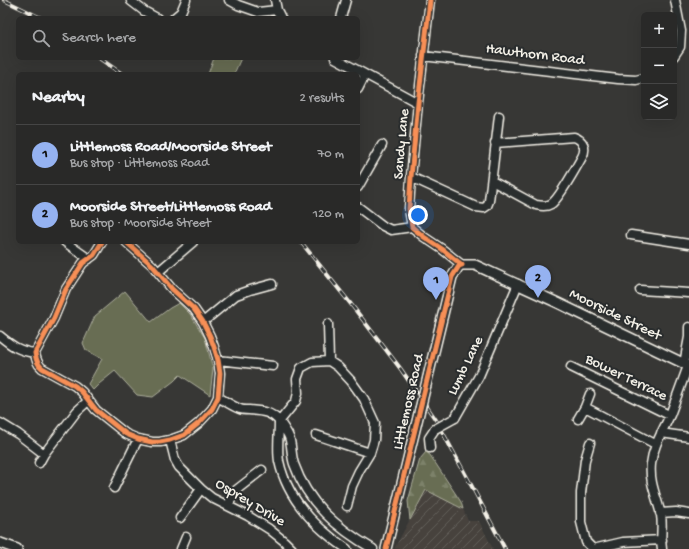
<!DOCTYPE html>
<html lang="en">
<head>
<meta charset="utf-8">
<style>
  :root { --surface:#292928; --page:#353534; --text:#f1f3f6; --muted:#a5a6a8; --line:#454545; --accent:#95b2f1 }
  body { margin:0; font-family:"Gochi Hand",sans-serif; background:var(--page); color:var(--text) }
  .controls { position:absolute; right:12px; top:12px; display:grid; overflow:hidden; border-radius:6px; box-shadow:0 4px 16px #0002 }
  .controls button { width:36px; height:36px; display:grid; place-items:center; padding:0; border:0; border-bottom:1px solid var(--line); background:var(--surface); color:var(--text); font:20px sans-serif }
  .you { position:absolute; left:418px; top:215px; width:14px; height:14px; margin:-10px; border:3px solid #fff; border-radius:50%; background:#1a73e8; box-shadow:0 0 0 6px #1a73e833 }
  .badge { display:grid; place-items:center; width:26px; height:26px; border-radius:50%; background:var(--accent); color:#111; font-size:13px; font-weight:700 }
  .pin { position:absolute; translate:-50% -33px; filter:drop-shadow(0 1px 2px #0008) }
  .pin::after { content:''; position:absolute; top:21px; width:14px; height:12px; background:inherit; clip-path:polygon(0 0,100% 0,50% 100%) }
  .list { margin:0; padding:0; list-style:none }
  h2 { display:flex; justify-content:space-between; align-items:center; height:52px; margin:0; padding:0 16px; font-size:17px }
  h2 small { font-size:13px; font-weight:400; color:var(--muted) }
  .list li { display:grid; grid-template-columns:26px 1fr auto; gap:12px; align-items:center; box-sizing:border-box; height:60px; padding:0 16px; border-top:1px solid var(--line) }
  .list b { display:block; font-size:15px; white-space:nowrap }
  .list p { margin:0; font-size:13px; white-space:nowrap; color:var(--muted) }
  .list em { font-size:13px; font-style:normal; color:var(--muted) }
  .icon { flex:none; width:22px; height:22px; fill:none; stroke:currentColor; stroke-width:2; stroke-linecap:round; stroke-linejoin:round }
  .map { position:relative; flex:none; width:689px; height:549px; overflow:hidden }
  .search { position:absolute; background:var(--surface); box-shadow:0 4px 16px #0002; left:16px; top:16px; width:344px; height:44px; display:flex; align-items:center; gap:10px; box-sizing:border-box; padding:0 14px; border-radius:6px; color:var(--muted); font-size:15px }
  .panel { position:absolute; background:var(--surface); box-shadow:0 4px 16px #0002; left:16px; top:72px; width:344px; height:172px; border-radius:6px }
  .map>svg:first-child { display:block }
  .industrial { fill:url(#industrial-furrows) }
  .forest { fill:url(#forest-firs); stroke:#aeaf9d }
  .park { fill:#676d52; stroke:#aeaf9d }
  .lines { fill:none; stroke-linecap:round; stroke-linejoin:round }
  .minor-casing { stroke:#f4f1e8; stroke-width:11 }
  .tertiary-casing { stroke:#f4f1e8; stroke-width:12 }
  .minor { stroke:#2a2d2e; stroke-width:8 }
  .tertiary { stroke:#2a2d2e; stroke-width:9 }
  .rail-casing { stroke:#f4f1e8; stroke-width:4 }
  .rail { stroke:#2a2d2e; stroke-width:2.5; stroke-dasharray:8; stroke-linecap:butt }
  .minor-bridge-casing { stroke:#f4f1e8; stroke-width:11; stroke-linecap:butt }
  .tertiary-bridge-casing { stroke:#f4f1e8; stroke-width:12; stroke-linecap:butt }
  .minor-bridge { stroke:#2a2d2e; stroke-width:8 }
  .tertiary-bridge { stroke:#2a2d2e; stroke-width:9 }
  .cycleway-casing { stroke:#2a2d2e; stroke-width:8 }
  .cycleway { stroke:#f78f57; stroke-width:5 }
  .labels { text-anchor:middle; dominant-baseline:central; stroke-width:4; stroke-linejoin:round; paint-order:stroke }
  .street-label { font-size:15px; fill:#f4f1e8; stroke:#2a2d2e }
</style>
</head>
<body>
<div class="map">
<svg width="689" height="549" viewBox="0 0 689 549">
  <defs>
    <pattern id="industrial-furrows" width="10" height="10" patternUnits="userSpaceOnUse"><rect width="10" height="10" fill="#47423e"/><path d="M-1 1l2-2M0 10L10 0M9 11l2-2" fill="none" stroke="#625e5a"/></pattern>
    <pattern id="forest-firs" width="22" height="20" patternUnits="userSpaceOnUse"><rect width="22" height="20" fill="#676d52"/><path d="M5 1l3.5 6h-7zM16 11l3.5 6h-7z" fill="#7d826b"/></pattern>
  </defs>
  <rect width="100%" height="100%" fill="#373735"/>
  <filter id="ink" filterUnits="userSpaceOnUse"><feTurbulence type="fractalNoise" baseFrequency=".025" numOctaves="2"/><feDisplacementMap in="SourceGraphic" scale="8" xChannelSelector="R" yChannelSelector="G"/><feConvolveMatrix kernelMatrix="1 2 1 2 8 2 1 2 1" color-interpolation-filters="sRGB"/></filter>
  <g filter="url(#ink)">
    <path class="industrial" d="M 426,490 L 463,509 L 468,521 L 479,521 L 493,549 L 394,549 Z"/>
    <path class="forest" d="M 426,452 L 430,455 L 461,502 L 463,509 L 426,490 L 410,520 L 408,501 L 420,459 Z"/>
    <path class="park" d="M 214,58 L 241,58 L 234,74 L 208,74 Z
      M 125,291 L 151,322 L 170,308 L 179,303 L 190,314 L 205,338 L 213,369 L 210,395 L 180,375 L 174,381 L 153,397 L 137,395 L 115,371 L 99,384 L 93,390 L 88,384 L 102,359 L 86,350 L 83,343 L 95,316 Z"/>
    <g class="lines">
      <g class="minor-casing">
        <path id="minor" d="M 229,0 L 238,5 L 258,12 L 277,10 L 281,18
          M 275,0 L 277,10
          M 430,0 L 418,103 L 411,177 L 409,209 L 412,227 L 424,237 L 442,249 L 462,265
          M 131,1 L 144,11 L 157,18
          M 174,18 L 181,12 L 186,0
          M 341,18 L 346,0
          M 423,56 L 618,79 L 636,80 L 644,78
          M 674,56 L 680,47 L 681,31 L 675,0
          M 335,58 L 418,103
          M 358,89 L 365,75
          M 411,177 L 476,207 L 484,208 L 487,206 L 489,201 L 499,116
          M 492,181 L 536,205 C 541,206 546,207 551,204 C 558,200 577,166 582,157 C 587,148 583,140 574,137 L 495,143
          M 358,187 L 382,145
          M 358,207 L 383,226 L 391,230 L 412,227
          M 631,235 L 689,244
          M 65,242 L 89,259
          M 102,242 L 94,255 L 83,263 L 66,289 L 54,318 L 35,353 C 36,359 37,364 42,368 L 75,386 L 82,392 L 96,410 L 126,434 L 138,439 L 152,442 L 160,442 L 170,440 L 184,435 L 199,423 L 212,409 L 218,397 L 220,373 L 218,360 L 214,347 L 210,336 L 203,322 L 194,309 L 172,289 L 152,265 L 126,242
          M 158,272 L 193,242
          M 640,290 L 689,293
          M 203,322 L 236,295 L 250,290 L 272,284
          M 328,324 L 329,361
          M 0,336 C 12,346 19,351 35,353
          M 218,360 L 273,366
          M 684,364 L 689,337 L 689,327
          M 571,367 L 669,415
          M 218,397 C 225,401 232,406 240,409 C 242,410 246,410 249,410 C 261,411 270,411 279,421 C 282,425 287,432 289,437 C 292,445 291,455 294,464 C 308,504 337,528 373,549
          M 585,407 L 590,394
          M 455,418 L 479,376 L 518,284
          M 578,419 L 585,407 L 655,444
          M 279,422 L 296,401 L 298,393 L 297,379 L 301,368 L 312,362 L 329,361 L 338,367 L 351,381 L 364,399 L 375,423 L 374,440 L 370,453 L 359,471 L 352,486 L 347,506
          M 279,422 C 279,434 277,450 279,461 C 287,499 316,528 347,549
          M 0,423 L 18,434 L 44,454 L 77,411 L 88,401
          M 661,433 L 689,437
          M 316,435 L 370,453
          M 170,440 L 175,460 L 179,467 L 201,489 L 212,498 L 248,516 L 269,529 L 284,541 L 292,549
          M 590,443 L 585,460 L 581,493 L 581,522 L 586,542 L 593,549 L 623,542 L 662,540
          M 430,448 L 429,438 L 435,429
          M 39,463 L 44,454
          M 114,488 L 138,439
          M 228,506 L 235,491 L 262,470
          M 660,513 L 676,512 L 689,514
          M 180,518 L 201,489
          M 181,549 L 186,537
          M 662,549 C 660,538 663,526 661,515 C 657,497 649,483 651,464 C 653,446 663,431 670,415 C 676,399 682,382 688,366"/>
      </g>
      <g class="tertiary-casing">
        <path id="tertiary" d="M 426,385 L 452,277 L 459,266 L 462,265 L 475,265 L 558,303 L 689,366
          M 0,543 L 17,549
          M 386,549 L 420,409"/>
      </g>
      <use href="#minor" class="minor"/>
      <use href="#tertiary" class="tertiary"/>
      <g class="rail-casing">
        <path id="rail" d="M 4,0 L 41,18
          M 99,58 L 122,74
          M 301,242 L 350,303 L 400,368 L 436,420 L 469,481 L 505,549"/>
      </g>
      <use href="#rail" class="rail"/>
      <g class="minor-bridge-casing">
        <path id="minor-bridge" d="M 435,429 L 455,418"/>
      </g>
      <g class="tertiary-bridge-casing">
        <path id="tertiary-bridge" d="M 420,409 L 426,385"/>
      </g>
      <use href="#minor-bridge" class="minor-bridge"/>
      <use href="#tertiary-bridge" class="tertiary-bridge"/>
      <g class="cycleway-casing">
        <path id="cycleway" d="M 102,242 L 94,255 L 83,263 L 66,289 L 54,318 L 35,353 C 36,359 37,364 42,368 L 75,386 L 82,392 L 96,410 L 126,434 L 138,439 L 152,442 L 160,442 L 170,440 L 184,435 L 199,423 L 212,409 L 218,397 L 220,373 L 218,360 L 214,347 L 210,336 L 203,322 L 194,309 L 172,289 L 152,265 L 126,242
          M 386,549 L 452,277 L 459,266 L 462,265 L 442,249 L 424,237 L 412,227 L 409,209 L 411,177 L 418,103 L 430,0"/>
      </g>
      <use href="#cycleway" class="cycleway"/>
    </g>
  </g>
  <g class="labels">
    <g class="street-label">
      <text transform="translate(535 55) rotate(7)">Hawthorn Road</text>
      <text transform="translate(402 144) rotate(-85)">Sandy Lane</text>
      <text transform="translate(615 315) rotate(26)">Moorside Street</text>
      <text transform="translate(466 366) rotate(-64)">Lumb Lane</text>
      <text transform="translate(626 378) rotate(26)">Bower Terrace</text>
      <text transform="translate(409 402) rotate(-77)">Littlemoss Road</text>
      <text transform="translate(250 503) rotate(31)">Osprey Drive</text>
    </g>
  </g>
</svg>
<div class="controls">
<button>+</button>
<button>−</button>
<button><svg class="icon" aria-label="layers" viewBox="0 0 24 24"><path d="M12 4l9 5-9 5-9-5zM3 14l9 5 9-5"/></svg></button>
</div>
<div class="you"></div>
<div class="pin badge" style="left:436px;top:300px">1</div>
<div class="pin badge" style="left:538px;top:298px">2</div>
<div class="search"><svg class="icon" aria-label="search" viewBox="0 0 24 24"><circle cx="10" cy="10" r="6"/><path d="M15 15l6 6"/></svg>Search here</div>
<section class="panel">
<h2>Nearby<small>2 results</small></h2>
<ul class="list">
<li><span class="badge">1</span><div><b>Littlemoss Road/Moorside Street</b><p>Bus stop · Littlemoss Road</p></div><em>70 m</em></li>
<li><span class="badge">2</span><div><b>Moorside Street/Littlemoss Road</b><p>Bus stop · Moorside Street</p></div><em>120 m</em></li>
</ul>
</section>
</div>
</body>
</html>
